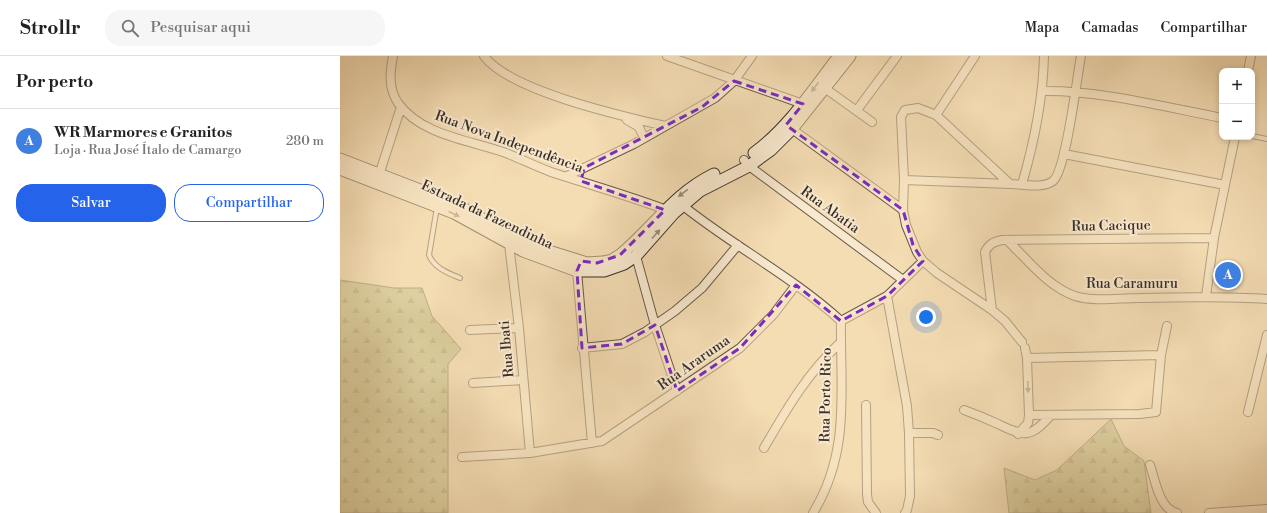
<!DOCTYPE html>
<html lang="pt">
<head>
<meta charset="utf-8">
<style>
  :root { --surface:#fff; --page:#f6f6f6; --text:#222; --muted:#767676; --line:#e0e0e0; --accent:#2563eb }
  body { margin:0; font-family:"Libre Bodoni",serif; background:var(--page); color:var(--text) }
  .controls { position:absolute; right:12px; top:12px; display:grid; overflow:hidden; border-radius:8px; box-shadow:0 2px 6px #0003 }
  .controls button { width:36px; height:36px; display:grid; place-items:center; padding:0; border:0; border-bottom:1px solid var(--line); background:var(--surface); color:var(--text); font:20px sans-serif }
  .you { position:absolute; left:586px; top:261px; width:14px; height:14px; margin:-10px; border:3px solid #fff; border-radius:50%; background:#1a73e8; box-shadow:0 0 0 6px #1a73e833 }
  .badge { display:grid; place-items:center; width:26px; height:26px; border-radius:50%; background:var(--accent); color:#fff; font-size:13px; font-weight:700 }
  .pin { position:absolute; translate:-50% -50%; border:2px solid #fff; box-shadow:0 1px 4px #0006 }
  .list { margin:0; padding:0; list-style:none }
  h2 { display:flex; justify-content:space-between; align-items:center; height:52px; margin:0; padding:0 16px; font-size:17px }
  h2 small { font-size:13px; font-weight:400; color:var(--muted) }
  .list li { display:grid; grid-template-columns:26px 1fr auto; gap:12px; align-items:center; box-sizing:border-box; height:64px; padding:0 16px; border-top:1px solid var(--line) }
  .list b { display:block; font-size:15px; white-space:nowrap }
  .list p { margin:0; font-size:13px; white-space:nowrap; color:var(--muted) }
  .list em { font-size:13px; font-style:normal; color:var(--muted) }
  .actions { display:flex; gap:8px; padding:12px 16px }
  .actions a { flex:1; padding:9px 0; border:1px solid var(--accent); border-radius:16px; text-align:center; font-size:14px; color:var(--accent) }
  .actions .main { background:var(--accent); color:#fff }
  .icon { flex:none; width:22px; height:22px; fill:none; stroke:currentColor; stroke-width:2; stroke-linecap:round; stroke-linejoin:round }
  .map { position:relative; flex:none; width:927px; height:457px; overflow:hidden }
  header { display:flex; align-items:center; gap:24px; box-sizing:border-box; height:56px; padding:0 20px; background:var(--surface); border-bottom:1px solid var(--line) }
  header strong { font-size:19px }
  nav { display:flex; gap:22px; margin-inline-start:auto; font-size:14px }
  .search { width:280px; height:36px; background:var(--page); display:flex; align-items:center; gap:10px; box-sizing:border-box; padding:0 14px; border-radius:16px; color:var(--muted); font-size:15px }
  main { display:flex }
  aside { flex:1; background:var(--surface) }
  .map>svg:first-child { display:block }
  .forest { fill:url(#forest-firs); stroke:#7e7658 }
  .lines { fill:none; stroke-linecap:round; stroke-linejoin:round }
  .service-casing { stroke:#685a4a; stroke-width:6 }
  .minor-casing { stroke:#685a4a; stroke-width:10 }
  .secondary-casing { stroke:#392f27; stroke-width:13 }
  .service { stroke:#f8e8ce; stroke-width:4 }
  .minor { stroke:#f8e8ce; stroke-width:8 }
  .secondary { stroke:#f8e8ce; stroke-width:11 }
  .oneway { fill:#988c7a }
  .marked { fill:none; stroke:#7b2cbf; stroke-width:3; stroke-dasharray:8 5; stroke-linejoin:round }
  .labels { text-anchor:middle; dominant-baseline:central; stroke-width:4; stroke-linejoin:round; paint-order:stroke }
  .street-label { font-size:14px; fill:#392f27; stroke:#f8e8ce }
</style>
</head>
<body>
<header>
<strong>Strollr</strong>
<div class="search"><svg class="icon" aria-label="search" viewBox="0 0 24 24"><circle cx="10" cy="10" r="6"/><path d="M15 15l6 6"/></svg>Pesquisar aqui</div>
<nav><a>Mapa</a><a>Camadas</a><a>Compartilhar</a></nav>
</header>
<main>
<aside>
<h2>Por perto<small></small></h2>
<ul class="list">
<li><span class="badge" style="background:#3f7fe0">A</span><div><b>WR Marmores e Granitos</b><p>Loja · Rua José Ítalo de Camargo</p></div><em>280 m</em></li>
</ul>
<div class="actions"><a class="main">Salvar</a><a>Compartilhar</a></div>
</aside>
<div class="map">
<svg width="927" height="457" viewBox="0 0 927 457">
  <defs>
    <pattern id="forest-firs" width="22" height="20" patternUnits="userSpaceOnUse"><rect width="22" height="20" fill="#c2be88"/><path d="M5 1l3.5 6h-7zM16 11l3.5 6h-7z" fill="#9f9b6f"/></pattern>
  </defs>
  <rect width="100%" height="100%" fill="#f4dcb3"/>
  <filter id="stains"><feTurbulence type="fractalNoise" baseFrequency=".005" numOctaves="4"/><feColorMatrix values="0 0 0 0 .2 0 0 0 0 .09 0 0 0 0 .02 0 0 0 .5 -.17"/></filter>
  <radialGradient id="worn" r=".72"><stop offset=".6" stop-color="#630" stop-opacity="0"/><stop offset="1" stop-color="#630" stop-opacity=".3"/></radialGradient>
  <path class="forest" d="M 0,224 L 54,232 L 82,232 L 92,260 L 121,293 L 108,308 L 108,457 L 0,457 Z
    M 771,363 L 784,390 L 804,405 L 811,457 L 669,457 L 664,412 L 695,424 L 717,414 Z"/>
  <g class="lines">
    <g class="service-casing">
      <path id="service" d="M 912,80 L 927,83
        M 97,151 L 89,199 C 94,212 108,217 120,222"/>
    </g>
    <g class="minor-casing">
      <path id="minor" d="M 53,0 C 50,16 48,32 58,47 C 82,80 130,84 166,97 C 181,103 195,110 211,116 C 250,129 290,140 329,155
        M 144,0 C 170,35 282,60 325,70
        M 327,0 L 463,48
        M 908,15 L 911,0
        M 486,33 L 532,66
        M 702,35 C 759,34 825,51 882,62
        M 517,54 L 557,0
        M 596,59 L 635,0
        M 287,64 L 299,71 L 304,82
        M 452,73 L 563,154
        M 724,98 L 885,129
        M 404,104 L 409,110 L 563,224
        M 39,119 L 61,51
        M 227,120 L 294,88 L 375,42 L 394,25 L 412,0
        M 564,124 L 670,128
        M 682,128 C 694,87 703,43 704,0
        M 342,149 C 393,190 453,221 501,265
        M 667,184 C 687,203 708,231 735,240 C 754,246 779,242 799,242 C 842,241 884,240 927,243
        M 169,188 L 179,272 L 190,397
        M 296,200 L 315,269 L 337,335
        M 238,211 L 237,215 L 252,387
        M 547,240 L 567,350 L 569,377 L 570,440 L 567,454 L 565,457
        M 866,240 L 874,182 L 895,81
        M 652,254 L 645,196 C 649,188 653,186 662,184 L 874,182
        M 501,265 L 547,240 L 583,205
        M 130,274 L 179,272
        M 682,286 L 665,265 L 652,254 L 597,217 L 583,205 L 577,196 L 566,169 L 563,154 L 564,124 L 561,61 L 565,54 L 578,52 L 596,59 L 670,128 C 682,128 703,133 713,125 C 726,115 737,21 741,0
        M 242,292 L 282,288 L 305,276 L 335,255 L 362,232 L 398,189
        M 687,302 L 821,299
        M 133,327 L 183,324
        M 526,349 L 527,438 L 528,446 L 536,457
        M 624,354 C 635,358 647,363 658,368 C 684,381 691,382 711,359
        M 908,356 L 927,279
        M 689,359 L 800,358 L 816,356 L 821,299 L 827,270
        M 569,377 L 593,377 L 598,379
        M 678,378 L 688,367 L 689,359 L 687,302 L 685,292
        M 424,392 C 446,354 468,316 501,286
        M 122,401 L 190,397 L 262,385 L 400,292 L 433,259 L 456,229
        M 810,409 C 815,423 819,453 837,457
        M 473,457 C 511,395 500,334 501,265
        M 869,457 L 927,453"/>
    </g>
    <g class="secondary-casing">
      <path id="secondary" d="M 414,97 C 449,71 473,34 499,0
        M 0,103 L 116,148 L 186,188 L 247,207 L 263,206 L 272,204 L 280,199 C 314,171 333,138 374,118
        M 0,113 L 114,157 L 183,195 L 237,215 L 264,215 L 284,208 L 296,200 L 334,157 L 360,135 L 409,110 L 431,94 L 452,73 L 510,0"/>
    </g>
    <use href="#service" class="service"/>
    <use href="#minor" class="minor"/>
    <use href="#secondary" class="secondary"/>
  </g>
  <defs><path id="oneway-solid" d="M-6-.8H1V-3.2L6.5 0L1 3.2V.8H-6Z"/></defs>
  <g class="oneway">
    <use href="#oneway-solid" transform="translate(475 31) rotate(127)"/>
    <use href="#oneway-solid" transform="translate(343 137) rotate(143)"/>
    <use href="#oneway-solid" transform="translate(114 158) rotate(25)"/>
    <use href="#oneway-solid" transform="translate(316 178) rotate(-48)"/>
    <use href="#oneway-solid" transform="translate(688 331) rotate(89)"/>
  </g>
  <path d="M0 0H927V457H0ZM 394,25 L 463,48 L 446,69 L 563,154 L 573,189 L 583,205 L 547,240 L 501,265 L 456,229 L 400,292 L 337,335 L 315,269 L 282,288 L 242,292 L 237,215 L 241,205 L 257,207 L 280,199 L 325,154 L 241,125 L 244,112 L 362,51 Z" fill="#f4dcb3" fill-opacity=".55" fill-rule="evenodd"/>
  <path class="marked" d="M 394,25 L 463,48 L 446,69 L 563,154 L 573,189 L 583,205 L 547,240 L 501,265 L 456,229 L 400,292 L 337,335 L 315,269 L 282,288 L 242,292 L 237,215 L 241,205 L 257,207 L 280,199 L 325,154 L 241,125 L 244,112 L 362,51 Z"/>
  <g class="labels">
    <g class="street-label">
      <text transform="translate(169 86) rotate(20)">Rua Nova Independência</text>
      <text transform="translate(490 154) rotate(36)">Rua Abatia</text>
      <text transform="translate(147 159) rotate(25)">Estrada da Fazendinha</text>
      <text transform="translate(771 170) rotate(-1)">Rua Cacique</text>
      <text x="792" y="228">Rua Caramuru</text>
      <text transform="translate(167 293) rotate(-95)">Rua Ibati</text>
      <text transform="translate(354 307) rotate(-35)">Rua Araruma</text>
      <text transform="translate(486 339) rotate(-89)">Rua Porto Rico</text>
    </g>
  </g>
  <rect width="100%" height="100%" filter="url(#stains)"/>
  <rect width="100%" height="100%" fill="url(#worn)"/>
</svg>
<div class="controls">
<button>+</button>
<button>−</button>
</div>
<div class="you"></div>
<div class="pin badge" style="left:888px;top:219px;background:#3f7fe0">A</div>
</div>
</main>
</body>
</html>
